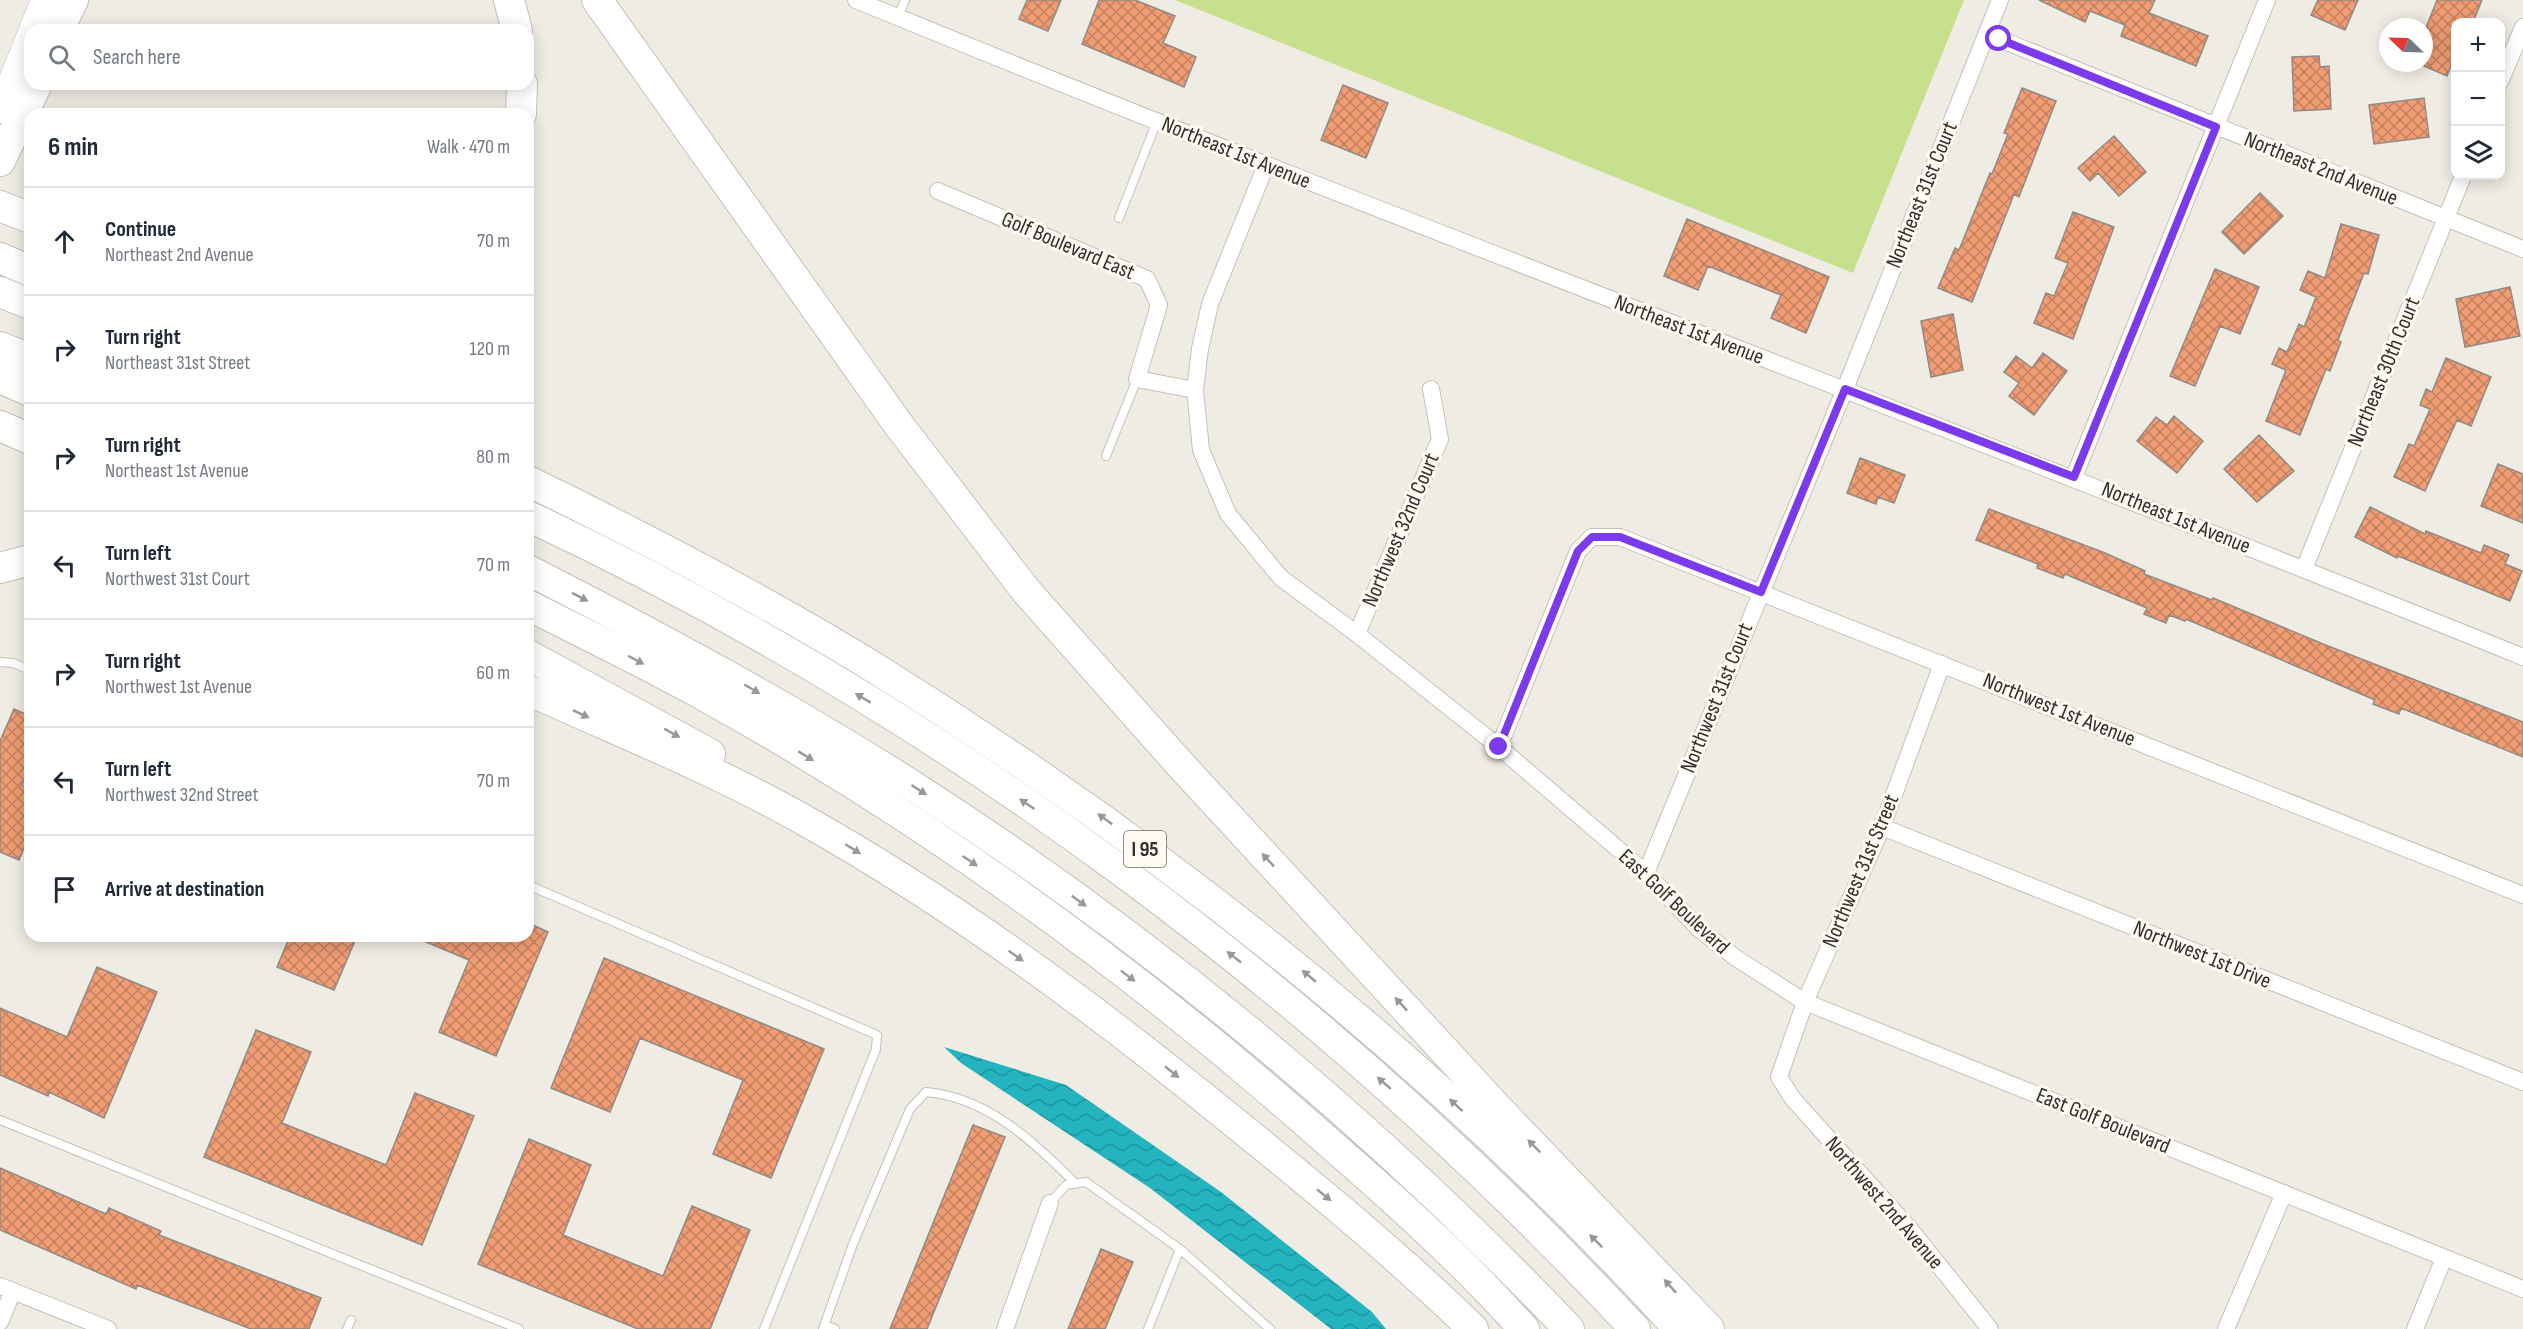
<!DOCTYPE html>
<html lang="en">
<head>
<meta charset="utf-8">
<style>
  :root { --surface:#fff; --page:#f2f2f3; --text:#1f2937; --muted:#747a83; --line:#e0e1e3 }
  body { margin:0; font-family:"Sofia Sans Condensed",sans-serif; background:var(--page); color:var(--text) }
  .controls { position:absolute; right:18px; top:18px; display:grid; overflow:hidden; border-radius:12px; box-shadow:0 3px 15px #0003 }
  .controls button { width:54px; height:54px; display:grid; place-items:center; padding:0; border:0; border-bottom:2px solid var(--line); background:var(--surface); color:var(--text); font:30px sans-serif }
  .compass { position:absolute; left:2379px; top:18px; width:54px; height:54px; border-radius:50%; background:var(--surface); box-shadow:0 3px 15px #0003; rotate:293deg }
  .stop { position:absolute; width:18px; height:18px; margin:-14px; border:4px solid #7c3aed; border-radius:50%; background:#fff }
  .stop.end { background:#7c3aed; border-color:#fff; box-shadow:0 2px 6px #0008 }
  .list { margin:0; padding:0; list-style:none }
  h2 { display:flex; justify-content:space-between; align-items:center; height:78px; margin:0; padding:0 24px; font-size:26px }
  h2 small { font-size:20px; font-weight:400; color:var(--muted) }
  .list li { display:grid; grid-template-columns:39px 1fr auto; gap:18px; align-items:center; box-sizing:border-box; height:108px; padding:0 24px; border-top:2px solid var(--line) }
  .list b { display:block; font-size:22px; white-space:nowrap }
  .list p { margin:0; font-size:20px; white-space:nowrap; color:var(--muted) }
  .list em { font-size:20px; font-style:normal; color:var(--muted) }
  .icon { flex:none; width:33px; height:33px; fill:none; stroke:currentColor; stroke-width:2; stroke-linecap:round; stroke-linejoin:round }
  .map { position:relative; flex:none; width:2523px; height:1329px; overflow:hidden }
  .search { position:absolute; background:var(--surface); box-shadow:0 3px 15px #0003; left:24px; top:24px; width:510px; height:66px; display:flex; align-items:center; gap:15px; box-sizing:border-box; padding:0 21px; border-radius:18px; color:var(--muted); font-size:22px }
  .panel { position:absolute; background:var(--surface); box-shadow:0 3px 15px #0003; left:24px; top:108px; width:510px; height:834px; border-radius:18px }
  .map>svg:first-child { display:block }
  .green { fill:#c6e08d }
  .water { fill:url(#water-waves) }
  .building { fill:url(#building-cross-hatch); stroke:#928a86; stroke-width:1.5 }
  .lines { fill:none; stroke-linecap:round; stroke-linejoin:round }
  .lane-casing { stroke:#c4c1b9; stroke-width:10 }
  .street-casing { stroke:#c4c1b9; stroke-width:18 }
  .primary-casing { stroke:#c4c1b9; stroke-width:27 }
  .highway-casing { stroke:#c4c1b9; stroke-width:32 }
  .lane { stroke:#fff; stroke-width:8 }
  .street { stroke:#fff; stroke-width:16 }
  .primary { stroke:#fff; stroke-width:26 }
  .highway { stroke:#fff; stroke-width:30 }
  .oneway { fill:#989896 }
  .route { stroke:#7c3aed; stroke-width:8 }
  .labels { text-anchor:middle; dominant-baseline:central; stroke-width:6; stroke-linejoin:round; paint-order:stroke }
  .shield { fill:#fdfaf2; stroke:#6e6d68; stroke-width:1.5 }
  .shield-label { font-size:21px; font-weight:bold; fill:#31302d }
  .street-label { font-size:22px; fill:#31302d; stroke:#fdfaf2 }
</style>
</head>
<body>
<div class="map">
<svg width="2523" height="1329" viewBox="0 0 2523 1329">
  <defs>
    <pattern id="water-waves" width="16" height="10" patternUnits="userSpaceOnUse" patternTransform="scale(1.5)"><rect width="16" height="10" fill="#23b4c0"/><path d="M0 5q4-4 8 0t8 0" fill="none" stroke="#1f939c"/></pattern>
    <pattern id="building-cross-hatch" width="8" height="8" patternUnits="userSpaceOnUse" patternTransform="scale(1.5)"><rect width="8" height="8" fill="#f09d73"/><path d="M0 0l8 8M0 8l8-8" fill="none" stroke="#c3805f"/></pattern>
  </defs>
  <rect width="100%" height="100%" fill="#efece4"/>
  <path class="green" d="M 1175,0 L 1964,0 L 1853,273 Z"/>
  <path class="water" d="M 944,1047 L 1066,1085 L 1221,1192 L 1372,1312 L 1386,1329 L 1331,1329 L 1150,1188 L 961,1063 Z"/>
  <path class="building" d="M 1027,0 L 1061,0 L 1048,31 L 1019,19 Z
    M 1099,0 L 1135,0 L 1175,16 L 1163,43 L 1196,57 L 1184,87 L 1082,44 Z
    M 2039,0 L 2155,0 L 2149,13 L 2208,36 L 2196,66 L 2121,36 L 2125,25 L 2090,11 L 2085,22 Z
    M 2318,0 L 2358,0 L 2345,30 L 2311,15 Z
    M 2437,0 L 2482,0 L 2473,22 L 2456,22 L 2456,53 L 2447,76 L 2424,66 L 2424,33 Z
    M 2319,56 L 2320,67 L 2329,66 L 2331,109 L 2294,111 L 2292,57 Z
    M 1343,85 L 1388,103 L 1366,158 L 1321,140 Z
    M 2022,88 L 2056,101 L 2019,197 L 2014,194 L 1972,302 L 1938,288 L 1955,248 L 1959,250 L 1990,173 L 1992,174 L 2008,134 L 2004,133 Z
    M 2424,98 L 2429,137 L 2374,144 L 2369,105 Z
    M 2114,136 L 2146,172 L 2119,196 L 2098,173 L 2090,181 L 2078,168 Z
    M 2260,193 L 2283,216 L 2244,254 L 2222,232 Z
    M 2073,212 L 2114,227 L 2073,339 L 2034,323 L 2046,293 L 2054,296 L 2068,263 L 2055,258 Z
    M 1687,219 L 1829,277 L 1806,333 L 1771,318 L 1781,295 L 1708,266 L 1698,290 L 1664,276 Z
    M 2341,224 L 2379,235 L 2368,274 L 2364,273 L 2338,340 L 2341,342 L 2330,371 L 2326,369 L 2300,435 L 2266,421 L 2286,370 L 2272,364 L 2279,348 L 2287,352 L 2299,324 L 2304,327 L 2316,297 L 2300,290 L 2308,271 L 2325,278 Z
    M 2215,269 L 2259,287 L 2240,334 L 2220,326 L 2195,386 L 2170,376 Z
    M 2510,287 L 2520,336 L 2465,347 L 2456,299 Z
    M 1953,314 L 1963,370 L 1931,377 L 1921,321 Z
    M 2043,353 L 2067,371 L 2034,415 L 2009,396 L 2019,383 L 2004,372 L 2016,356 L 2032,368 Z
    M 2446,358 L 2491,377 L 2471,426 L 2457,420 L 2425,491 L 2394,477 L 2409,444 L 2414,446 L 2430,409 L 2420,405 L 2426,389 L 2432,392 Z
    M 2174,416 L 2203,441 L 2177,473 L 2137,441 L 2156,417 L 2167,425 Z
    M 2259,435 L 2294,471 L 2257,502 L 2224,469 Z
    M 1860,458 L 1905,475 L 1894,503 L 1878,497 L 1876,504 L 1847,493 Z
    M 2498,464 L 2523,474 L 2523,523 L 2481,506 Z
    M 2370,507 L 2425,534 L 2426,531 L 2481,553 L 2484,545 L 2509,555 L 2505,564 L 2522,571 L 2510,601 L 2398,556 L 2397,558 L 2355,537 Z
    M 1989,509 L 2105,553 L 2145,571 L 2144,574 L 2212,600 L 2213,598 L 2323,644 L 2523,722 L 2523,757 L 2401,708 L 2399,714 L 2373,704 L 2375,700 L 2186,619 L 2185,621 L 2169,615 L 2166,623 L 2144,614 L 2147,608 L 2065,574 L 2063,578 L 2037,568 L 2038,564 L 1976,540 Z
    M 14,709 L 30,716 L 30,766 L 22,785 L 30,789 L 30,834 L 19,860 L 0,852 L 0,741 Z
    M 528,923 L 548,932 L 496,1056 L 439,1032 L 469,960 L 412,936 L 528,936 Z
    M 290,936 L 357,936 L 334,990 L 277,967 Z
    M 604,958 L 824,1049 L 771,1178 L 713,1154 L 743,1080 L 640,1038 L 610,1112 L 551,1088 Z
    M 97,967 L 157,992 L 104,1118 L 49,1092 L 48,1096 L 0,1075 L 0,1008 L 67,1037 Z
    M 256,1030 L 311,1052 L 282,1123 L 386,1165 L 415,1093 L 474,1116 L 422,1245 L 204,1157 Z
    M 973,1125 L 1005,1137 L 927,1329 L 890,1329 Z
    M 529,1139 L 591,1165 L 563,1235 L 663,1276 L 692,1206 L 750,1230 L 710,1329 L 638,1329 L 478,1264 Z
    M 0,1168 L 106,1214 L 109,1208 L 161,1231 L 159,1235 L 321,1298 L 309,1329 L 251,1329 L 137,1285 L 136,1289 L 0,1230 Z
    M 1101,1249 L 1133,1262 L 1105,1329 L 1068,1329 Z"/>
  <g class="lines">
    <g class="lane-casing">
      <path id="lane" d="M 898,17 L 905,0
        M 1119,218 L 1157,121
        M 1106,456 L 1137,379
        M 0,662 L 13,663 L 30,670
        M 528,885 L 877,1035 L 876,1049 L 764,1329
        M 0,1120 L 519,1329
        M 1050,1203 L 1066,1185 L 1086,1182 L 1180,1249 L 1148,1329
        M 1180,1249 L 1270,1329
        M 825,1325 L 835,1329
        M 347,1329 L 351,1320
        M 823,1329 L 853,1244 L 910,1109 L 926,1092 C 987,1097 1034,1142 1075,1183"/>
    </g>
    <g class="street-casing">
      <path id="street" d="M 856,0 C 1409,227 1969,433 2523,657
        M 1987,34 L 2523,249
        M 2500,82 L 2523,27
        M 1266,165 L 1210,304 L 1200,349 L 1195,390 L 1201,450 L 1228,514 L 1281,578 L 1357,634 L 1499,747 L 1646,873 L 1699,929 L 1736,958 L 1805,1002 L 2523,1289
        M 938,191 L 1147,279 L 1159,305 L 1137,379 L 1195,390
        M 2074,477 L 2267,0
        M 2304,569 L 2463,176
        M 1357,634 L 1440,439 L 1431,389
        M 1942,664 L 1882,827 L 1805,1002 L 1779,1077 L 1793,1099 L 1909,1228 L 1990,1329
        M 1499,747 L 1578,551 L 1592,537 L 1620,537 L 2523,895
        M 1882,827 L 2523,1082
        M 1646,873 L 1845,389 L 2000,0
        M 0,1286 L 108,1329
        M 0,1322 L 13,1291
        M 1005,1329 L 1050,1203
        M 2226,1329 L 2284,1193
        M 2415,1329 L 2444,1258"/>
    </g>
    <g class="primary-casing">
      <path id="primary" d="M 32,30 L 44,0
        M 0,110 L 30,35"/>
    </g>
    <g class="highway-casing">
      <path id="highway" d="M 509,0 L 517,30
        M 597,0 L 898,424 L 1027,592 L 1178,762 L 1502,1113 L 1709,1329
        M 58,30 L 73,0
        M 521,114 L 522,84
        M 0,161 L 37,84
        M 0,206 L 30,218
        M 0,258 L 30,271
        M 0,292 L 30,304
        M 0,347 L 30,359
        M 0,378 L 30,391
        M 0,426 L 30,439
        M 528,481 C 647,539 765,600 878,670 C 1173,853 1445,1072 1679,1329
        M 528,516 C 945,712 1321,993 1635,1329
        M 0,568 L 30,560
        M 528,570 C 661,638 793,709 919,790 C 1156,943 1374,1125 1569,1329
        M 528,605 C 587,635 647,664 705,696 C 928,820 1136,971 1326,1140 C 1395,1200 1463,1261 1524,1329
        M 528,655 L 710,754
        M 528,690 C 620,732 716,770 804,820 C 955,905 1095,1009 1229,1118 C 1313,1186 1396,1254 1473,1329"/>
    </g>
    <use href="#lane" class="lane"/>
    <use href="#street" class="street"/>
    <use href="#primary" class="primary"/>
    <use href="#highway" class="highway"/>
  </g>
  <defs><path id="oneway-solid" d="M-6-.8H1V-3.2L6.5 0L1 3.2V.8H-6Z" transform="scale(1.5)"/></defs>
  <g class="oneway">
    <use href="#oneway-solid" transform="translate(580 597) rotate(27)"/>
    <use href="#oneway-solid" transform="translate(636 660) rotate(28)"/>
    <use href="#oneway-solid" transform="translate(752 689) rotate(30)"/>
    <use href="#oneway-solid" transform="translate(863 698) rotate(-149)"/>
    <use href="#oneway-solid" transform="translate(581 714) rotate(25)"/>
    <use href="#oneway-solid" transform="translate(672 733) rotate(29)"/>
    <use href="#oneway-solid" transform="translate(806 756) rotate(31)"/>
    <use href="#oneway-solid" transform="translate(919 790) rotate(33)"/>
    <use href="#oneway-solid" transform="translate(1027 804) rotate(-146)"/>
    <use href="#oneway-solid" transform="translate(1105 819) rotate(-144)"/>
    <use href="#oneway-solid" transform="translate(853 849) rotate(32)"/>
    <use href="#oneway-solid" transform="translate(1268 860) rotate(-133)"/>
    <use href="#oneway-solid" transform="translate(970 861) rotate(34)"/>
    <use href="#oneway-solid" transform="translate(1079 901) rotate(36)"/>
    <use href="#oneway-solid" transform="translate(1016 956) rotate(35)"/>
    <use href="#oneway-solid" transform="translate(1234 957) rotate(-142)"/>
    <use href="#oneway-solid" transform="translate(1128 976) rotate(37)"/>
    <use href="#oneway-solid" transform="translate(1309 976) rotate(-140)"/>
    <use href="#oneway-solid" transform="translate(1401 1004) rotate(-133)"/>
    <use href="#oneway-solid" transform="translate(1172 1072) rotate(39)"/>
    <use href="#oneway-solid" transform="translate(1384 1083) rotate(-139)"/>
    <use href="#oneway-solid" transform="translate(1456 1105) rotate(-138)"/>
    <use href="#oneway-solid" transform="translate(1534 1146) rotate(-134)"/>
    <use href="#oneway-solid" transform="translate(1324 1195) rotate(39)"/>
    <use href="#oneway-solid" transform="translate(1596 1241) rotate(-135)"/>
    <use href="#oneway-solid" transform="translate(1670 1286) rotate(-132)"/>
  </g>
  <g class="lines">
    <path class="route" d="M 1499,747 L 1578,551 L 1592,537 L 1620,537 L 1761,592 L 1845,389 L 2074,477 L 2216,127 L 1999,39"/>
  </g>
  <g class="labels">
    <rect class="shield" x="1124" y="831" width="42" height="36" rx="4.5"/>
    <g class="shield-label">
      <text x="1145" y="849">I 95</text>
    </g>
    <g class="street-label">
      <text transform="translate(1236 153) rotate(22)">Northeast 1st Avenue</text>
      <text transform="translate(2321 169) rotate(22)">Northeast 2nd Avenue</text>
      <text transform="translate(1922 195) rotate(-68)">Northeast 31st Court</text>
      <text transform="translate(1068 246) rotate(23)">Golf Boulevard East</text>
      <text transform="translate(1689 330) rotate(21)">Northeast 1st Avenue</text>
      <text transform="translate(2384 372) rotate(-68)">Northeast 30th Court</text>
      <text transform="translate(2176 518) rotate(22)">Northeast 1st Avenue</text>
      <text transform="translate(1401 530) rotate(-67)">Northwest 32nd Court</text>
      <text transform="translate(1717 698) rotate(-68)">Northwest 31st Court</text>
      <text transform="translate(2059 710) rotate(22)">Northwest 1st Avenue</text>
      <text transform="translate(1861 871) rotate(-67)">Northwest 31st Street</text>
      <text transform="translate(1674 902) rotate(43)">East Golf Boulevard</text>
      <text transform="translate(2202 955) rotate(22)">Northwest 1st Drive</text>
      <text transform="translate(2103 1121) rotate(22)">East Golf Boulevard</text>
      <text transform="translate(1884 1203) rotate(49)">Northwest 2nd Avenue</text>
    </g>
  </g>
</svg>
<div class="controls">
<button>+</button>
<button>−</button>
<button><svg class="icon" aria-label="layers" viewBox="0 0 24 24"><path d="M12 4l9 5-9 5-9-5zM3 14l9 5 9-5"/></svg></button>
</div>
<svg class="compass" viewBox="-18 -18 36 36"><path d="M0-13l5 13h-10z" fill="#e53935"/><path d="M0 13l5-13h-10z" fill="#747a83"/></svg>
<div class="stop" style="left:1999px;top:39px"></div>
<div class="stop end" style="left:1499px;top:747px"></div>
<div class="search"><svg class="icon" aria-label="search" viewBox="0 0 24 24"><circle cx="10" cy="10" r="6"/><path d="M15 15l6 6"/></svg>Search here</div>
<section class="panel">
<h2>6 min<small>Walk · 470 m</small></h2>
<ul class="list">
<li><svg class="icon" aria-label="ahead" viewBox="0 0 24 24"><path d="M12 20V5M6 11l6-6 6 6"/></svg><div><b>Continue</b><p>Northeast 2nd Avenue</p></div><em>70 m</em></li>
<li><svg class="icon" aria-label="right" viewBox="0 0 24 24"><path d="M7 20v-9h11M14 6l5 5-5 5"/></svg><div><b>Turn right</b><p>Northeast 31st Street</p></div><em>120 m</em></li>
<li><svg class="icon" aria-label="right" viewBox="0 0 24 24"><path d="M7 20v-9h11M14 6l5 5-5 5"/></svg><div><b>Turn right</b><p>Northeast 1st Avenue</p></div><em>80 m</em></li>
<li><svg class="icon" aria-label="left" viewBox="0 0 24 24"><path d="M17 20v-9H6M10 6l-5 5 5 5"/></svg><div><b>Turn left</b><p>Northwest 31st Court</p></div><em>70 m</em></li>
<li><svg class="icon" aria-label="right" viewBox="0 0 24 24"><path d="M7 20v-9h11M14 6l5 5-5 5"/></svg><div><b>Turn right</b><p>Northwest 1st Avenue</p></div><em>60 m</em></li>
<li><svg class="icon" aria-label="left" viewBox="0 0 24 24"><path d="M17 20v-9H6M10 6l-5 5 5 5"/></svg><div><b>Turn left</b><p>Northwest 32nd Street</p></div><em>70 m</em></li>
<li><svg class="icon" aria-label="arrive" viewBox="0 0 24 24"><path d="M6 21V4h12l-3 4 3 4H6"/></svg><div><b>Arrive at destination</b></div></li>
</ul>
</section>
</div>
</body>
</html>
